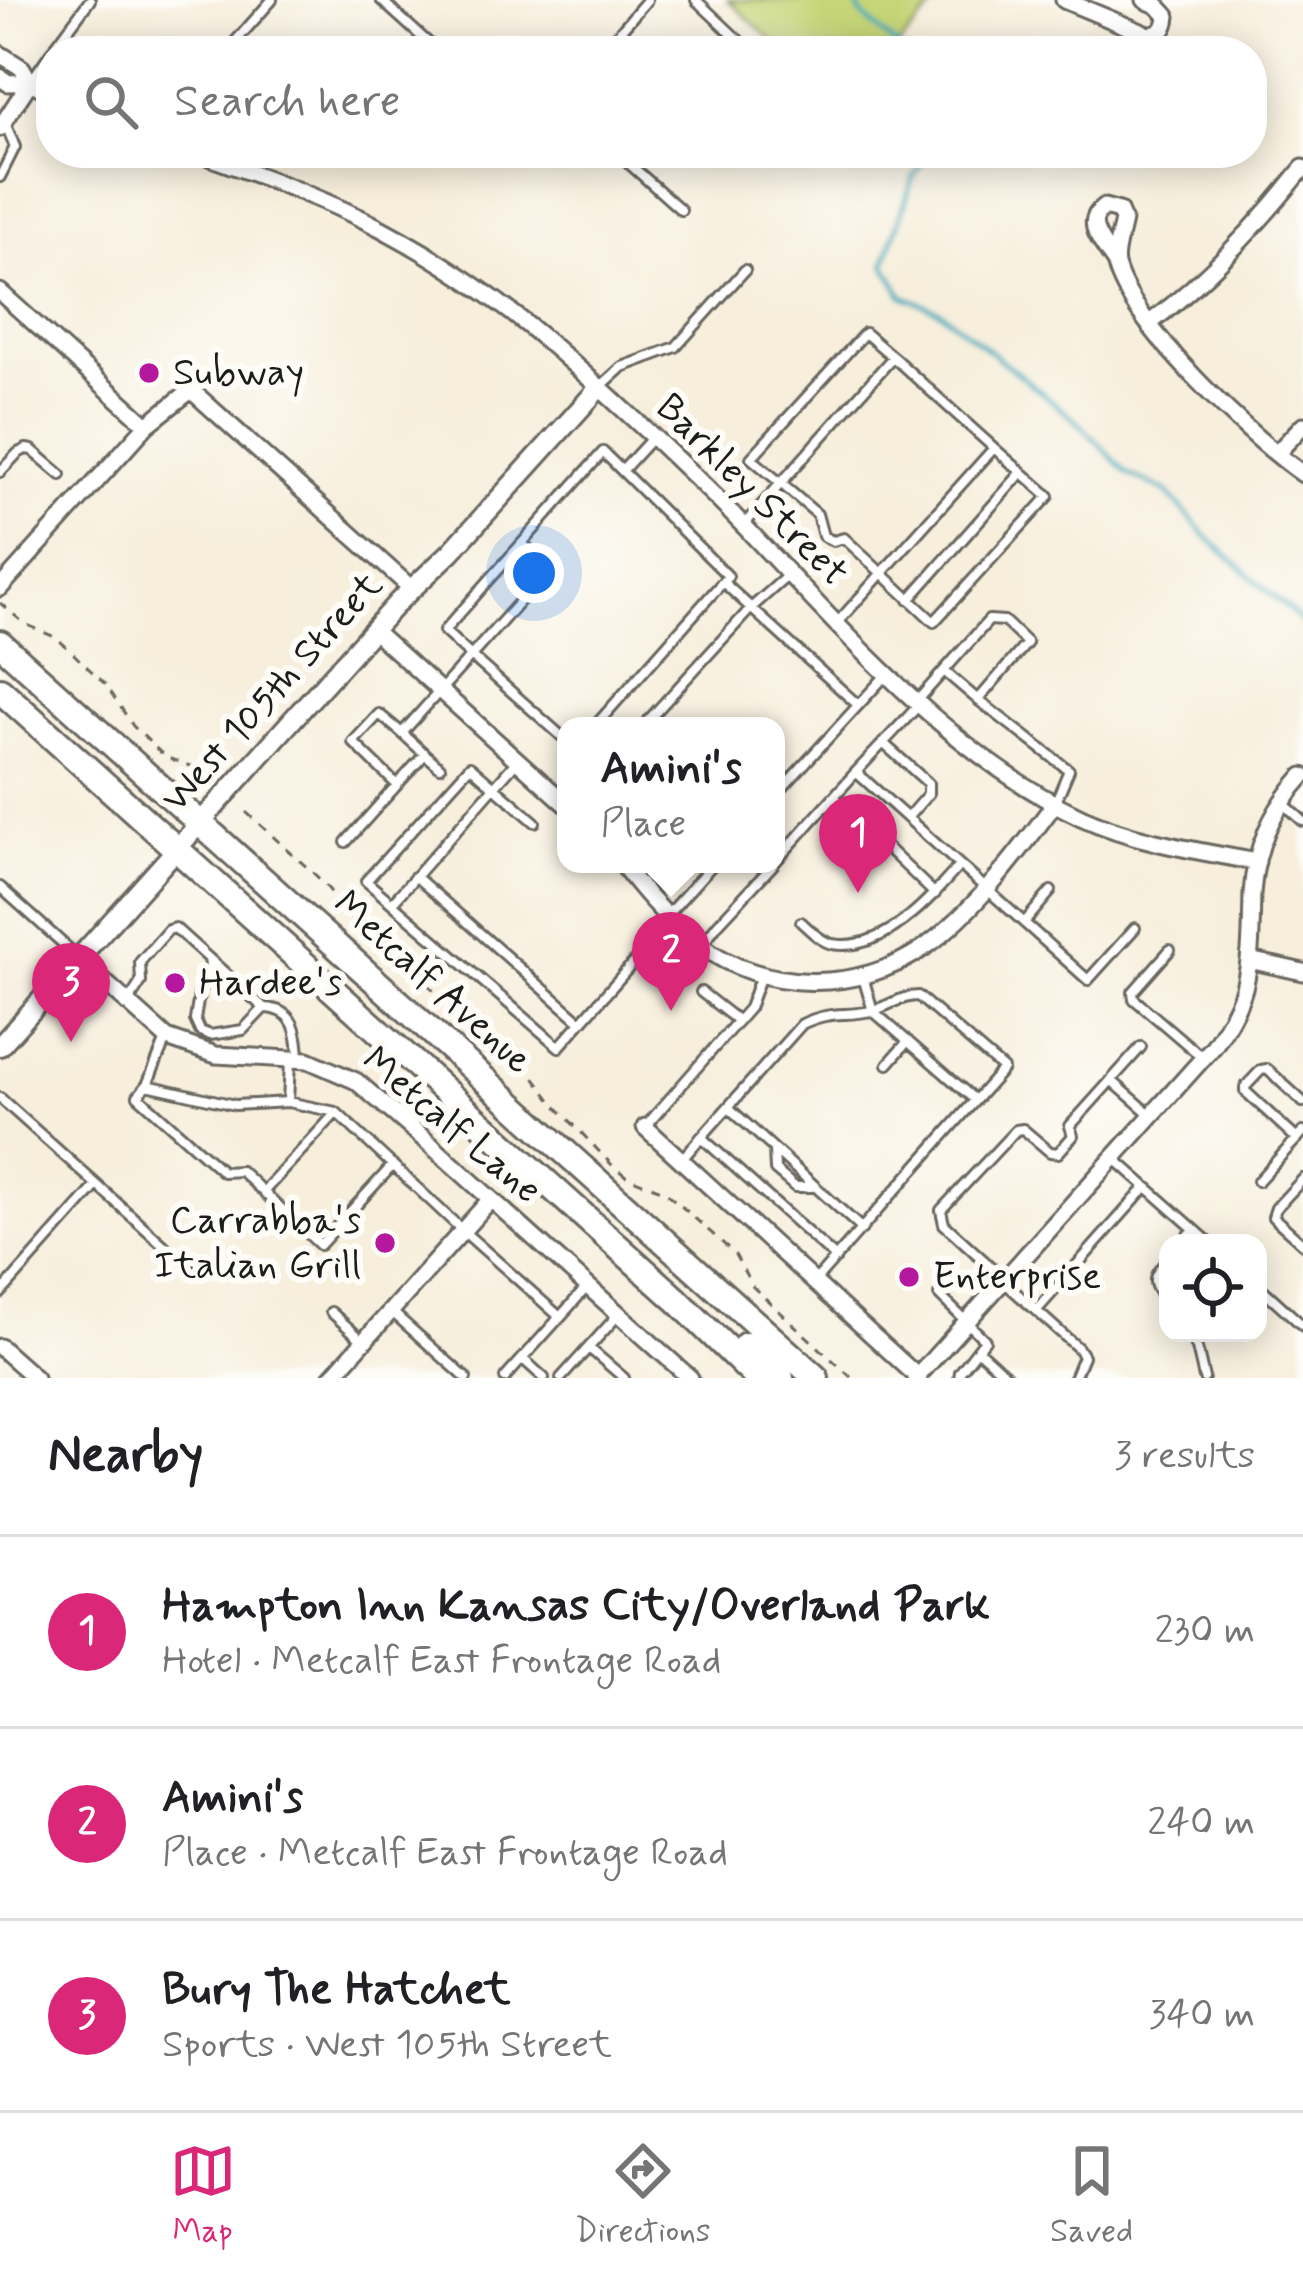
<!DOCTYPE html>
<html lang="en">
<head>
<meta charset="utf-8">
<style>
  :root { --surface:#fff; --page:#f2f2f2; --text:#202124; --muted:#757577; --line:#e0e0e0; --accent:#db2777 }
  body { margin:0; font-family:Mynerve,sans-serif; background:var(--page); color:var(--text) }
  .controls { position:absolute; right:36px; bottom:36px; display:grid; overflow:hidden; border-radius:24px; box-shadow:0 6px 30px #0003 }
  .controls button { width:108px; height:108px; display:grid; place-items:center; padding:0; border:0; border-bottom:3px solid var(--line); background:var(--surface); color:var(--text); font:60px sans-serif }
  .you { position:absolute; left:534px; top:573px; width:42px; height:42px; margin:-30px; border:9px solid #fff; border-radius:50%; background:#1a73e8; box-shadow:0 0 0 18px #1a73e833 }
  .badge { display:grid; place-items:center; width:78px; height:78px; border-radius:50%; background:var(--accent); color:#fff; font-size:39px; font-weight:700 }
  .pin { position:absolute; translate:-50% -99px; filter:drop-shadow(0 3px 6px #0008) }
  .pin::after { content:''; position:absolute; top:63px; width:42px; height:36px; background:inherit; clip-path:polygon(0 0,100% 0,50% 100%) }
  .popup { position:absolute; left:557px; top:717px; width:228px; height:156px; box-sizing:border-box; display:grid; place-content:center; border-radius:24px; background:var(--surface); filter:drop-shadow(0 3px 9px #0005); font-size:39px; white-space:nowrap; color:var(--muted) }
  .popup b { font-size:45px; color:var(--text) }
  .popup::after { content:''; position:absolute; left:50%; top:100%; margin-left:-24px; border:24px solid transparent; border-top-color:var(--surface) }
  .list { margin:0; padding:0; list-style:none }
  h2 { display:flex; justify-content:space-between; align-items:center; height:156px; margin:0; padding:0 48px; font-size:51px }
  h2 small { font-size:39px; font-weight:400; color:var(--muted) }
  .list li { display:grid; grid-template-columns:78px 1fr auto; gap:36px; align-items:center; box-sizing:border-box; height:192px; padding:0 48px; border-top:3px solid var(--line) }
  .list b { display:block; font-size:45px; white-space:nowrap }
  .list p { margin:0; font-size:39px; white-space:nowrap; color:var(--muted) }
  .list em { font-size:39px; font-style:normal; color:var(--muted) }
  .icon { flex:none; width:66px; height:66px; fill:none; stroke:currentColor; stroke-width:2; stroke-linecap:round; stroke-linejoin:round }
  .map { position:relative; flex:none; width:1303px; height:1378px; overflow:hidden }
  .search { position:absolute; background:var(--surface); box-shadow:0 6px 30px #0003; left:36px; right:36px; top:36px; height:132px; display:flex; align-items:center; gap:30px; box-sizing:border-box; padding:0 42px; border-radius:48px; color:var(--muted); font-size:45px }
  .sheet { height:732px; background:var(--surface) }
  nav { display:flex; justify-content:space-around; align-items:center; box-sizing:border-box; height:168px; border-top:3px solid var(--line); background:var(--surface); font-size:33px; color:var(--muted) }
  nav a { display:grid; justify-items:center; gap:6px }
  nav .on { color:var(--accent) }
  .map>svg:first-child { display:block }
  .green { fill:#c5d577; stroke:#70784a; stroke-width:3 }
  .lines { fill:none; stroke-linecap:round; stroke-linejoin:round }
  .stream { stroke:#3eaabd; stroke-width:4.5 }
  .service-casing { stroke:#69665f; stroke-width:14 }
  .minor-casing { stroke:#69665f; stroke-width:21 }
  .tertiary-casing { stroke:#69665f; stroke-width:24 }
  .primary-casing { stroke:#69665f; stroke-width:30 }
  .path { stroke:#69665f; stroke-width:3; stroke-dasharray:9 9; stroke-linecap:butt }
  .service { stroke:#fff; stroke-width:8 }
  .minor { stroke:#fff; stroke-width:15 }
  .tertiary { stroke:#fff; stroke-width:18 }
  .primary { stroke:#fff; stroke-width:24 }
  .poi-dot { fill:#b5179e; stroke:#fdfcf7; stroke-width:4.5 }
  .labels { text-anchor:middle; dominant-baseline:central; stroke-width:12; stroke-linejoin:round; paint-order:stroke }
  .poi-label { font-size:39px; fill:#1c1c1c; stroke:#fdfcf7; text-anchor:start }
  .street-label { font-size:39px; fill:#1c1c1c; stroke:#fdfcf7 }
</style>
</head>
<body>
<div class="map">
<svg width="1303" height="1378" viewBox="0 0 1303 1378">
  <rect width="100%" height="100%" fill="#fdfcf7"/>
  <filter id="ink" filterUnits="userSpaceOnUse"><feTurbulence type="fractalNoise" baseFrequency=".00833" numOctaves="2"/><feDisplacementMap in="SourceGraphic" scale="24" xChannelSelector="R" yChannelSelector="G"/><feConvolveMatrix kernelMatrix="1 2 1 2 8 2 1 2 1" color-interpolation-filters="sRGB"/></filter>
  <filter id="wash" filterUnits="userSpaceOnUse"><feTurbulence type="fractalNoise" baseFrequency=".004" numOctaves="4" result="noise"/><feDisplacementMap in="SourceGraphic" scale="48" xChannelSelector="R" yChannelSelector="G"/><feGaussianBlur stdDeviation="2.7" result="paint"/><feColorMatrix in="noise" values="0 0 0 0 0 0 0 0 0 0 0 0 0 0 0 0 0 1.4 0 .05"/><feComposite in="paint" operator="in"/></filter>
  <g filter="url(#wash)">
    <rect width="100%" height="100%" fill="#f7eedb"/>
    <path class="green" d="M 728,0 L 940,0 L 894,51 L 783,51 Z"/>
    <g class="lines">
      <path class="stream" d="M 857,0 L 860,13 L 902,51
        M 929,153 L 913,178 L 885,264 L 903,296 L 940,311 L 1078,422 L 1128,474 L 1166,491 L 1208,538 L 1303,623"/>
    </g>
  </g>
  <g filter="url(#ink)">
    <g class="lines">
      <g class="service-casing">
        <path id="service" d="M 381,0 L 433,47 L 429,51
          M 696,0 L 750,51
          M 52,51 L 90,0
          M 227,51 L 272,0
          M 603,51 L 647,0
          M 31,81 L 51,52
          M 319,153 L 323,153
          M 617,153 L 681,210
          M 0,177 L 15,147 L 6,125
          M 893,357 L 865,333 L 751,458 L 817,514 L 823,536 L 833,541 L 844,538 L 934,622 L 1049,496 L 994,448
          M 600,387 L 622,367 L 676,347 L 745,270
          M 622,471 L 653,437
          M 0,472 L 18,453 L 26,449 L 32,450 L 61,475
          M 743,526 L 893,357 L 994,448 L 837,623
          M 522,543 L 544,564 L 539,580 L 471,656 L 566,740
          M 723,582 L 751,608 L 787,576
          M 909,600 L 1022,472
          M 918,700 L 989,620 L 1004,621 L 1027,643 L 978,700 L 944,671
          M 978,700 L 1069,770 L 1056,801
          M 919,705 L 856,772 L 1088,980 L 1135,928
          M 643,726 L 751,608 L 858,705
          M 402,733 L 425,754 L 397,785 L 353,742 L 379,714 L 402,733 L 471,656 L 444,631 L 603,452 L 728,576 L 595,726
          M 883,743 L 928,783 L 928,794 L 907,818
          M 425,754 L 440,767
          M 776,795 L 886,675
          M 834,797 L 935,894
          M 1282,802 L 1303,821
          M 535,822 L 470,766 L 366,881 L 559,1047 L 670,921
          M 346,842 L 397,785
          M 776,861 L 856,772
          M 415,876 L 581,1022
          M 0,887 L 79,958
          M 392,903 L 516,762
          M 667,915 L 713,864
          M 801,922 C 810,930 820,941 832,944 C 883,953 930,899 959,866
          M 1024,923 L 1051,891
          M 702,945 L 717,925 L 774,864
          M 1170,950 L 1133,992 L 1134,999 L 1203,1058
          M 863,977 L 873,1011 L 975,1100
          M 203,986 L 210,966 L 209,959
          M 701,992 L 738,1021
          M 199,995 L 195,1020 L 200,1031 L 210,1035 L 243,1030 L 264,1008
          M 128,1002 L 141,982 L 140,962 L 168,930 L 175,928 L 264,1008 C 295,1009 298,1032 299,1058
          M 166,1039 L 147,1085 L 235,1105 L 288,1102 L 336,1112 L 462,1230 L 560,1317
          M 888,1064 L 908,1041
          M 1111,1080 L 1151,1115
          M 147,1085 L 138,1096 L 223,1172 L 241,1171 L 320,1245 L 392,1166
          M 0,1098 L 97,1185 L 0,1294
          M 288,1102 L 290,1062
          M 728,1107 L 862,1229
          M 645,1127 L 749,1008 L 761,975
          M 701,1137 L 836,1258
          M 1297,1139 L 1245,1091 L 1245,1087 L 1261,1070 L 1267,1069 L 1303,1102
          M 774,1150 L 775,1170 L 795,1187 L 812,1187
          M 1115,1159 L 1210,1243
          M 681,1160 L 802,1024 C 831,1010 843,1017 871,1011 C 888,1007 900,996 918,996 L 1003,1069 L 815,1281
          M 1303,1179 L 1276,1208 L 1273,1217 L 1303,1244
          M 1258,1181 L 1303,1132
          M 97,1185 L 189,1268
          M 264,1191 L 335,1114
          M 1182,1243 L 1194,1229
          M 1168,1259 C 1150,1280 1151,1282 1168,1304
          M 1003,1278 L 944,1224 L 941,1210 L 1016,1130 L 1023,1129 L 1050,1152 L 1058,1153 L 1073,1136 L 1070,1126 L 1141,1047
          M 1003,1281 L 1078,1348 L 1083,1356 L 1074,1378
          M 1258,1285 L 1303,1326
          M 939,1295 L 985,1340 L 960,1372 L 959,1378
          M 1037,1310 L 1146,1187
          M 391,1311 L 466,1378
          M 331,1312 L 362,1340
          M 1188,1333 L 1197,1348 L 1204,1378
          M 589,1348 L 624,1378
          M 978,1350 L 1009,1378
          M 523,1359 L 544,1378
          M 505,1378 L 587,1287
          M 561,1378 L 619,1314"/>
      </g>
      <g class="minor-casing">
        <path id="minor" d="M 1064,0 L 1148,35 C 1160,35 1166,29 1167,16 L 1157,5 L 1145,0
          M 0,54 L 22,68 L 30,82
          M 0,77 L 8,83 L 30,82 L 51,93
          M 0,128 L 30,82
          M 198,153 C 260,176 324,198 382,229 C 444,262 502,302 554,347 C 620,405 685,465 746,528 C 841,629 954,758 1081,817 C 1136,842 1198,851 1257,862
          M 1115,262 C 1103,244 1082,223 1104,207 L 1119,211 L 1123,220 C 1121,234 1113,251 1116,265 C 1131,325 1252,439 1303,474
          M 0,292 L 147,425
          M 1150,323 C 1208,279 1258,225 1303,168
          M 1277,453 L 1303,425
          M 0,588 L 147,425 L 191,390 L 412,589
          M 373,630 L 566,804
          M 622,864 C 644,893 669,922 699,944 C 763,993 859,994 925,947 C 973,913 1020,851 1055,803
          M 79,959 L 167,1038 L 216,1055 L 308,1060 L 356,1081 L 423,1138 L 690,1378
          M 1249,960 L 1303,972
          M 645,1127 L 919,1378
          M 0,1347 L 35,1378
          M 331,1378 L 491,1199
          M 916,1378 L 1214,1046 C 1226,1028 1238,1009 1244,988 C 1252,957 1251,925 1252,894 C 1255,847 1272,810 1303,776"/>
      </g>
      <g class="tertiary-casing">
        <path id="tertiary" d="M 0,1046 L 398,602 L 451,552 L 599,388"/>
      </g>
      <g class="primary-casing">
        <path id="primary" d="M 0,643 L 816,1378
          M 0,690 L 676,1299 L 757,1378
          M 746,1345 L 781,1378"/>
      </g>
      <path class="path" d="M 0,603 L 25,624 L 57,638 L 106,685 L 133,726 L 165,757 L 199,769 L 206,775
        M 246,812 L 322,881 L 367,937 L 407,962 L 459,1017 L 513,1050 L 555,1105 L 613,1166 L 627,1177 L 664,1191 L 734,1253 L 753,1287 L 852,1378"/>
      <use href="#service" class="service"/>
      <use href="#minor" class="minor"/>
      <use href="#tertiary" class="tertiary"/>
      <use href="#primary" class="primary"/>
    </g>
  </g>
  <g class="poi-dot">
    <circle cx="149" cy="373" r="12"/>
    <circle cx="175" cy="983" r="12"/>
    <circle cx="385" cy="1243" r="12"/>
    <circle cx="909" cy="1277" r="12"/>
  </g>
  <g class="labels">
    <g class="poi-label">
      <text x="173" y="373">Subway</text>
      <text x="199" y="983">Hardee's</text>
      <text x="361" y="1221" text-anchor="end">Carrabba's<tspan x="361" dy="45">Italian Grill</tspan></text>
      <text x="933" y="1277">Enterprise</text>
    </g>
    <g class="street-label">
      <text transform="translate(751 491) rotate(45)">Barkley Street</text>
      <text transform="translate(273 693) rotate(-48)">West 105th Street</text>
      <text transform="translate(432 983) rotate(42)">Metcalf Avenue</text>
      <text transform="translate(451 1126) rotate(40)">Metcalf Lane</text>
    </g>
  </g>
</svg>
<div class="controls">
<button><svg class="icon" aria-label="locate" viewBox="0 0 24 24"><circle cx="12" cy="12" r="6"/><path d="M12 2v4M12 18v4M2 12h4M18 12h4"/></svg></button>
</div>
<div class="you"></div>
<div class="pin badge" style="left:858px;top:893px">1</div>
<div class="pin badge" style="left:671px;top:1011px">2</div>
<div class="popup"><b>Amini's</b>Place</div>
<div class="pin badge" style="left:71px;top:1042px">3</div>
<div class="search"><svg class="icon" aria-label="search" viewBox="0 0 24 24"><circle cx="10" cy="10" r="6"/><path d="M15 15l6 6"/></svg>Search here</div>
</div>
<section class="sheet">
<h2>Nearby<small>3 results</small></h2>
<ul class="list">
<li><span class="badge">1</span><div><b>Hampton Inn Kansas City/Overland Park</b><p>Hotel · Metcalf East Frontage Road</p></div><em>230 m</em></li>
<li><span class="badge">2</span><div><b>Amini's</b><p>Place · Metcalf East Frontage Road</p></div><em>240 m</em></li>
<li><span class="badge">3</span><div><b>Bury The Hatchet</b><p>Sports · West 105th Street</p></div><em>340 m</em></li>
</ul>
</section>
<nav>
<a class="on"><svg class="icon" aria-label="map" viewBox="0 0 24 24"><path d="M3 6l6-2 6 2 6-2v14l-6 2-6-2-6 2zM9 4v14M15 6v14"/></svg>Map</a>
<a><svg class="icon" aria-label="directions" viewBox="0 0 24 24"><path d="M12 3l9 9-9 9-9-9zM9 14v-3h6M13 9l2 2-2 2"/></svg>Directions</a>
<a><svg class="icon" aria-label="saved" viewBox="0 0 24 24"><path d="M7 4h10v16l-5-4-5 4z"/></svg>Saved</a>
</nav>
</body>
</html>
